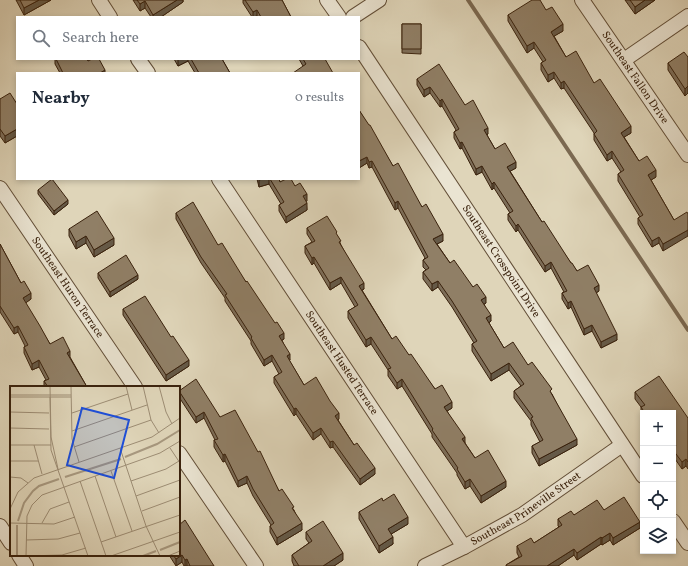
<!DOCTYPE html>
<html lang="en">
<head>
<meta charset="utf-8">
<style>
  :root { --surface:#fff; --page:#f2f2f3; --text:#1f2937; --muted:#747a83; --line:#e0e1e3 }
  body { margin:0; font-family:Vollkorn,serif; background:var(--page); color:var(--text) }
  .controls { position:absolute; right:12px; bottom:12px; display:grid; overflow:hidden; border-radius:0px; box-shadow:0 2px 6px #0003 }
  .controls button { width:36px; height:36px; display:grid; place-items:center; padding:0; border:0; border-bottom:1px solid var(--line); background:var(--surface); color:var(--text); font:20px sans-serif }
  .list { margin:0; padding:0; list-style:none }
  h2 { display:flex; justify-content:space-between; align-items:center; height:52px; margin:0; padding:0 16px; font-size:17px }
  h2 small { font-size:13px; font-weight:400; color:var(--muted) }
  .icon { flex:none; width:22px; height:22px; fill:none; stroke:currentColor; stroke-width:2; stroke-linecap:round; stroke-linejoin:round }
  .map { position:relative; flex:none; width:688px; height:566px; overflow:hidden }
  .search { position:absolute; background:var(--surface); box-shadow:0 2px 6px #0003; left:16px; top:16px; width:344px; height:44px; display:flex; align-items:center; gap:10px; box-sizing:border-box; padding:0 14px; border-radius:0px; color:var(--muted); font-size:15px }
  .panel { position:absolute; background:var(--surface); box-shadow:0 2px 6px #0003; left:16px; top:72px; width:344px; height:108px; border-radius:0px }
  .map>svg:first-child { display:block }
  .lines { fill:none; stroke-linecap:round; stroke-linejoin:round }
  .stream { stroke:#7b6951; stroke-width:4 }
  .minor-casing { stroke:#634f38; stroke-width:16 }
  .minor { stroke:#eae4d2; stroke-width:14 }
  .wall { fill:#7c6d58; stroke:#3a220d }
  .shaded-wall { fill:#655947; stroke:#3a220d }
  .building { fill:#907f66; stroke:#3a220d }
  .labels { text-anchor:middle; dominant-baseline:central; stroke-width:3; stroke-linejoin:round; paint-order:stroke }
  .street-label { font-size:11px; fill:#3a220d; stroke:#eae4d2 }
  .inset-river { fill:none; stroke:#a7987f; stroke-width:2 }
  .inset-road { fill:none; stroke:#9d8d74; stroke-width:1 }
  .view { fill:#1d4ed8; fill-opacity:0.15; stroke:#1d4ed8; stroke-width:2 }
  .inset-edge { fill:none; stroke:#3a220d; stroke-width:2 }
</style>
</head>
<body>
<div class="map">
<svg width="688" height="566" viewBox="0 0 688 566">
  <rect width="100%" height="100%" fill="#dfd5b9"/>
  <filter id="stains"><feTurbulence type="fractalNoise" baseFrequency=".005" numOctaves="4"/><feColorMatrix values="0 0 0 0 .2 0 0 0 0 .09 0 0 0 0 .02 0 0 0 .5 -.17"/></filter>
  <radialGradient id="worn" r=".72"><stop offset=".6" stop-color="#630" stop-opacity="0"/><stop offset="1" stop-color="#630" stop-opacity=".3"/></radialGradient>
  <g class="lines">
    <path class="stream" d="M 468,0 L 688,330"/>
    <g class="minor-casing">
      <g id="minor">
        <path d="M 99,0 L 110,17"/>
        <path d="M 327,0 L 339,17"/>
        <path id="s1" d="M 582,0 L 688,155"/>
        <path d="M 353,17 L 379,0"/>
        <path id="s2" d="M 359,47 L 643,476"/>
        <path d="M 138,59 L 148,73"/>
        <path d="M 624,60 L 688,16"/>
        <path id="s3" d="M 219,179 L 464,547"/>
        <path id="s4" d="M 0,188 L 135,387"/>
        <path d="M 179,453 L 256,566"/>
        <path d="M 673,521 L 688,543"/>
        <path d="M 0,526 L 11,543"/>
        <path d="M 19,555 L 26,566"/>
        <path id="s5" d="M 425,566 L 464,547 L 522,515 L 622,445"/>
      </g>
    </g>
    <use href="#minor" class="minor"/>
  </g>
  <path class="wall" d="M 16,0 L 51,0 L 24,15 Z
    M 133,0 L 183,0 L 183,2 L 161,17 L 151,17 L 145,8 L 140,11 Z
    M 243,0 L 282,0 L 291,17 L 258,17 L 257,16 L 252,17 L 243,3 Z
    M 625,0 L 655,0 L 635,14 Z
    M 546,10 L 563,31 L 554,36 L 566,57 L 594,83 L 631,133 L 624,137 L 639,161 L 656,177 L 651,180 L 674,220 L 663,251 L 659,243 L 652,247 L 638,224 L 638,218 L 640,217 L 618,181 L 618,174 L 621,172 L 612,158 L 607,161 L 594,140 L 594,133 L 564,88 L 561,89 L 554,78 L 548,82 L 541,70 L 541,63 L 543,62 L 534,48 L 527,53 L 508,21 L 508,15 Z
    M 402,24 L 421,24 L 421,54 L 402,53 Z
    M 688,57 L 685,96 L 668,70 L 668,63 Z
    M 55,59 L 87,59 L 88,61 L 105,73 L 60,73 L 55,64 Z
    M 174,59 L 222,59 L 230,73 L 195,73 L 188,61 L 178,66 Z
    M 299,59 L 325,59 L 303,66 Z
    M 417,79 L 465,105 L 488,134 L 487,135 L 495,149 L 516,168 L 510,171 L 542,222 L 571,263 L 577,271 L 599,291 L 596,293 L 617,340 L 601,348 L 592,331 L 584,335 L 571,307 L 568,309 L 562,299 L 562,293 L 564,292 L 551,268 L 545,272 L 518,230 L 516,232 L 508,220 L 508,214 L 510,213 L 494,188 L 492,190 L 482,172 L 476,175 L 462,148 L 460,149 L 454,138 L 454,132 L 456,130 L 442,106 L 440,107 L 430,93 L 424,97 L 417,85 Z
    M 0,99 L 17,104 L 17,136 L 5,143 L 0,136 Z
    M 359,110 L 393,166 L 422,207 L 443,241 L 437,244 L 450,263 L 473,287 L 486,303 L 484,304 L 491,321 L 489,323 L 504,348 L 528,365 L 552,394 L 577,445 L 539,466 L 532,453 L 532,446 L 540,442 L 531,425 L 531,421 L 514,398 L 514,391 L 521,386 L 509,370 L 491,381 L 472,351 L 472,344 L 474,343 L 452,307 L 438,287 L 432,291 L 423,279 L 423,272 L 426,270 L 423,267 L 423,260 L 425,258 L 398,208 L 395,210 L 372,167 L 369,168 L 367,163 L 359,168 Z
    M 257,179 L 279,179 L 280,182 L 295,186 L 307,201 L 306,201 L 307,210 L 286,223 L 279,211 L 279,205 L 281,204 L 269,184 L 259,187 Z
    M 38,190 L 68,204 L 54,215 L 38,194 Z
    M 176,213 L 218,245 L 246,282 L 284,339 L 282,340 L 290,360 L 289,360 L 304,385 L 339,419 L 338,420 L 354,445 L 375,474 L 360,485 L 333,447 L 330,448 L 321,434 L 313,440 L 296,414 L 294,416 L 274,383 L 274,377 L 279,374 L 272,361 L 264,366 L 251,344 L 251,341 L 225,301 L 225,298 L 201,263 L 176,219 Z
    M 307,228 L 337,235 L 341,245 L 364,289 L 362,290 L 392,339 L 409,355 L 435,389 L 452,408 L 447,411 L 465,443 L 475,458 L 506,487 L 481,503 L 470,486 L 465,489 L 457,475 L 457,473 L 432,437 L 432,434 L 402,386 L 397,389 L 388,376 L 388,370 L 371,344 L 366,347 L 348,318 L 348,311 L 355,307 L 341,283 L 330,290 L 314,263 L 312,265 L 305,253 L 305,246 L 312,242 L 307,234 Z
    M 69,229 L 114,245 L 94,257 L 86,243 L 76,249 L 69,236 Z
    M 0,244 L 21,283 L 31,299 L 25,303 L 50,344 L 70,357 L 87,387 L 44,387 L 44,381 L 46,380 L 39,367 L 32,370 L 24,353 L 24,347 L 25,346 L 18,332 L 14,334 L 0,312 Z
    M 98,273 L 138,279 L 110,297 L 98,278 Z
    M 123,309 L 189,366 L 166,381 L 123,315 Z
    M 179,390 L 220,417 L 258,452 L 279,491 L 294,510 L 302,530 L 277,545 L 270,532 L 270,526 L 271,525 L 253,496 L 247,483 L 238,487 L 225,461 L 223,462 L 214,447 L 214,440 L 215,440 L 204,418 L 196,423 L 179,397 Z
    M 635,392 L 688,418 L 688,469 L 686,466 L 682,469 L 673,456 L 673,413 L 643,413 L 643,417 L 641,414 L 641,407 L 635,399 Z
    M 383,501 L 408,524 L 391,534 L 393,544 L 379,553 L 359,519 L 359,512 Z
    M 604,510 L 640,528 L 613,545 L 610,540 L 602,545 L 601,544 L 577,560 L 574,555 L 558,566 L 506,566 L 506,565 L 519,557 L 517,553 L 517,546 L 534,543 L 559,527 L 558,526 L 558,519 L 574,515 Z
    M 179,525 L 214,566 L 184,566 L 182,562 L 176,566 L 169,555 L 179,555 Z
    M 306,532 L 343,560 L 334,566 L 294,566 L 292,561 L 292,555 L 309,543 L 306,539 Z"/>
  <path class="shaded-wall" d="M 39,0 L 51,0 L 24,15 L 24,8 Z
    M 177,0 L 183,0 L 183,2 L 161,17 L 153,17 L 153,15 Z
    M 645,0 L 655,0 L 635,14 L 635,7 Z
    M 145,1 L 145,8 L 140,11 L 140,4 Z
    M 257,10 L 257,16 L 253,17 L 253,12 Z
    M 563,24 L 563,31 L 551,38 L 551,32 Z
    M 534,42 L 534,48 L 527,53 L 527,46 Z
    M 178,59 L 188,59 L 188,61 L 178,66 Z
    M 105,70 L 105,73 L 100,73 Z
    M 554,72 L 554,78 L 548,82 L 548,75 Z
    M 564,81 L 564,88 L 561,89 L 561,83 Z
    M 688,86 L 688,93 L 685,96 L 685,89 Z
    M 430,87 L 430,93 L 424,97 L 424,90 Z
    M 442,99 L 442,106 L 440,107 L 440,101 Z
    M 631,126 L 631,133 L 621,139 L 621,133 Z
    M 488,128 L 488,134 L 484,136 L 484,130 Z
    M 17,129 L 17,136 L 5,143 L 5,136 Z
    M 462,142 L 462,148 L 460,149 L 460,143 Z
    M 612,151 L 612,158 L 607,161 L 607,155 Z
    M 367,157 L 367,163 L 359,168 L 359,161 Z
    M 372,161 L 372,167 L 369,168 L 369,162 Z
    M 516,162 L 516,168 L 507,173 L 507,167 Z
    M 482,166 L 482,172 L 476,175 L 476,169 Z
    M 656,170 L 656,177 L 648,182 L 648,175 Z
    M 263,179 L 269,179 L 269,184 L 259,187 L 259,180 Z
    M 494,182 L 494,188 L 492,190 L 492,184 Z
    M 307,194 L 307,201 L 303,203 L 303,196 Z
    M 68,200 L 68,204 L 54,215 L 54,211 Z
    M 398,201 L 398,208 L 395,210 L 395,203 Z
    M 307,203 L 307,210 L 286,223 L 286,217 Z
    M 518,224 L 518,230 L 516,232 L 516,226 Z
    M 688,230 L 688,236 L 663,251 L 663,244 Z
    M 443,234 L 443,241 L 433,246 L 433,239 Z
    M 86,236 L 86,243 L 76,249 L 76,242 Z
    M 659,237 L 659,243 L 652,247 L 652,241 Z
    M 114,238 L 114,245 L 94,257 L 94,250 Z
    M 314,257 L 314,263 L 312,265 L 312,258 Z
    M 551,262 L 551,268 L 545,272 L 545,266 Z
    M 138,275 L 138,279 L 110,297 L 110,292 Z
    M 341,277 L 341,283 L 330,290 L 330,283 Z
    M 438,281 L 438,287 L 432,291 L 432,284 Z
    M 364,283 L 364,289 L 359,292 L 359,286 Z
    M 599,285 L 599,291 L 594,294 L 594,288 Z
    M 31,293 L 31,299 L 23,305 L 23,298 Z
    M 486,297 L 486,303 L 481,306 L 481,300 Z
    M 571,301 L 571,307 L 568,309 L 568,303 Z
    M 491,315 L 491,321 L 486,325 L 486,318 Z
    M 592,325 L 592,331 L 584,335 L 584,329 Z
    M 18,326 L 18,332 L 14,334 L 14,328 Z
    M 284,333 L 284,339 L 279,342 L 279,336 Z
    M 617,334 L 617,340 L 601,348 L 601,342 Z
    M 371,337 L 371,344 L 366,347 L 366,340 Z
    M 70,351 L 70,357 L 67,359 L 67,353 Z
    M 290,354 L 290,360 L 287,362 L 287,356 Z
    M 272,355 L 272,361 L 264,366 L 264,360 Z
    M 39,360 L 39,367 L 32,370 L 32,364 Z
    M 189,360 L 189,366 L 166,381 L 166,375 Z
    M 509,363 L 509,370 L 491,381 L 491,374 Z
    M 402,379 L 402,386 L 397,389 L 397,383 Z
    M 452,402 L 452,408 L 444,413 L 444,407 Z
    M 296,408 L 296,414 L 294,416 L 294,409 Z
    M 204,412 L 204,418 L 196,423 L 196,417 Z
    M 339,413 L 339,419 L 335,422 L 335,416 Z
    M 321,428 L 321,434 L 313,440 L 313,433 Z
    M 465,437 L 465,443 L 462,439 Z
    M 577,439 L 577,445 L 539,466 L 539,459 Z
    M 333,441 L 333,447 L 330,448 L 330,442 Z
    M 225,454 L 225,461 L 223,462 L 223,455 Z
    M 686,459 L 686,466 L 682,469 L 682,462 Z
    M 375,468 L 375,474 L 360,485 L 360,479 Z
    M 247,476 L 247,483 L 238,487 L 238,481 Z
    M 470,479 L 470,486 L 465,489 L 465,482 Z
    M 506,481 L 506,487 L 481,503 L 481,496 Z
    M 408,517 L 408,524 L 388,536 L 388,529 Z
    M 640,522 L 640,528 L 613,545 L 613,538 Z
    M 302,523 L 302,530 L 277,545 L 277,538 Z
    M 610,533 L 610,540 L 602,545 L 602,538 Z
    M 393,537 L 393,544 L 379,553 L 379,546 Z
    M 601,537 L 601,544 L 577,560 L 577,553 Z
    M 574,549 L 574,555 L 558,566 L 547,566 Z
    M 343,553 L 343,560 L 334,566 L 323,566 Z
    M 182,555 L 182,562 L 176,566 L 176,559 Z
    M 187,559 L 187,566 L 185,566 L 185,560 Z"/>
  <path class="building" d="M 20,0 L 39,0 L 24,8 Z
    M 137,0 L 177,0 L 153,15 L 145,1 L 140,4 Z
    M 245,0 L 282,0 L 291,17 L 261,17 L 257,10 L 253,12 Z
    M 532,0 L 540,0 L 546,10 L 552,7 L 563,24 L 551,32 L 566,57 L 576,51 L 594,83 L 600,79 L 631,126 L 621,133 L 639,161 L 647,156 L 656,170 L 648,175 L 674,220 L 687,212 L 688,214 L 688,230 L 663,244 L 659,237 L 652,241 L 638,218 L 643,215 L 618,174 L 624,170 L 612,151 L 607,155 L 594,134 L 597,131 L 564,81 L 561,83 L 554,72 L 548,75 L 541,63 L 546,60 L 534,42 L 527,46 L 508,15 Z
    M 630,0 L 645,0 L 635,7 Z
    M 402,24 L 421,24 L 421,49 L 402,49 Z
    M 684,52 L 688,57 L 688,86 L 685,89 L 668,63 Z
    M 56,59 L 87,59 L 88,61 L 92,59 L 99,59 L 105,70 L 100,73 L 63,73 Z
    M 191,59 L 222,59 L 230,73 L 199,73 Z
    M 303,59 L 325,59 L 333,73 L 293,73 L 306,64 Z
    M 439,64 L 465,105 L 473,100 L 488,128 L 484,130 L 495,149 L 505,143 L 516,162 L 507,167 L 542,222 L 544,221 L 571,263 L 572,263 L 577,271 L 588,265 L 599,285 L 594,288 L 617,334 L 601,342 L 592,325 L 584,329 L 571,301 L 568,303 L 562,293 L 567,291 L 551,262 L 545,266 L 518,224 L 516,226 L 508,214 L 513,211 L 494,182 L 492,184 L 482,166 L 476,169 L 462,142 L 460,143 L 454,132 L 459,129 L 442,99 L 440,101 L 430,87 L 424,90 L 417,79 Z
    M 10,93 L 17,104 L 17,129 L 5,136 L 0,129 L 0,99 Z
    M 359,110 L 369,125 L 370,125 L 393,166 L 398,163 L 422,207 L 426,204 L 443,234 L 433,239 L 450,263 L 454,260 L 473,287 L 477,284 L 486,297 L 481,300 L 491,315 L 486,318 L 504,348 L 513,342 L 528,365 L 532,362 L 552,389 L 550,391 L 577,439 L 539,459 L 532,446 L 543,440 L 531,418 L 533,417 L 514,391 L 524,384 L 509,363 L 491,374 L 472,344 L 477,341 L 452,301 L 438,281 L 432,284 L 423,272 L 429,268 L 423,260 L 428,257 L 398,201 L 395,203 L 372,161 L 369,162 L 367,157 L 359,161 Z
    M 52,179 L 68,200 L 54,211 L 38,190 Z
    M 270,179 L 279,179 L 280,182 L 286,179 L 291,179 L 295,186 L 300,183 L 307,194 L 303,196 L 307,203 L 286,217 L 279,205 L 284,202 Z
    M 193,202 L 218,245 L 222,243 L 246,282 L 247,281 L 275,323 L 277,322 L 284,333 L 279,336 L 290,354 L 287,356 L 304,385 L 316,377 L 330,401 L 339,413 L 335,416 L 354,445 L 357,443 L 375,468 L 360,479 L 333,441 L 330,442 L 321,428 L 313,433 L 296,408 L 294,409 L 274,377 L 282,372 L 272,355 L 264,360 L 251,338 L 252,337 L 225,295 L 227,294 L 201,257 L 176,213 Z
    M 97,211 L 114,238 L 94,250 L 86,236 L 76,242 L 69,229 Z
    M 327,216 L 337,232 L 336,233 L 341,241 L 339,242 L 364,283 L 359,286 L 392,339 L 396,336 L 409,355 L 411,354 L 435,389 L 442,385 L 452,402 L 444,407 L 465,437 L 462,439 L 475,458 L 488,450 L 506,481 L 481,496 L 470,479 L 465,482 L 457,469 L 458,468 L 432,430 L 433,429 L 402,379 L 397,383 L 388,369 L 391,368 L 371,337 L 366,340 L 348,311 L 358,305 L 341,277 L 330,283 L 314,257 L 312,258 L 305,246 L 315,241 L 307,228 Z
    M 0,244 L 21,283 L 24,281 L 31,293 L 23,298 L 40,326 L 50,344 L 63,337 L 70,351 L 67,353 L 87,387 L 48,387 L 44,381 L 49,379 L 39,360 L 32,364 L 24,347 L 28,345 L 18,326 L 14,328 L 0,306 Z
    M 126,255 L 138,275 L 110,292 L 98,273 Z
    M 145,296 L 171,337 L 173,336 L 189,360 L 166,375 L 123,309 Z
    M 659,376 L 688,418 L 688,462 L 686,459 L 682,462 L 673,450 L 673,448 L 676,446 L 673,441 L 673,413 L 645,413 L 641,407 L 645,405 L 635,392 Z
    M 196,379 L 220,417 L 235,410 L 258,452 L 260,451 L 279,491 L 282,489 L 294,507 L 292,508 L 302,523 L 277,538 L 270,526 L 274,523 L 253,489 L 247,476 L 238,481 L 225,454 L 223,455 L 214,440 L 218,439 L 204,412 L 196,417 L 179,391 Z
    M 394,494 L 408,517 L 388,529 L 393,537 L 379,546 L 359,512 L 382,498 L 383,501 Z
    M 624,497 L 640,522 L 613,538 L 610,533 L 602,538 L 601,537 L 577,553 L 574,549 L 547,566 L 507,566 L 506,565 L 522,556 L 517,546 L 531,538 L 534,543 L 562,525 L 558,519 L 571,511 L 574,515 L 597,500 L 604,510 Z
    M 185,520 L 214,566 L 190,566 L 187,559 L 185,560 L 182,555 L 176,559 L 173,555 L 179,555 L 179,525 Z
    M 323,521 L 343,553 L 323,566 L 299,566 L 292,555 L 312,541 L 306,532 Z"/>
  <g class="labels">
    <g class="street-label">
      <text stroke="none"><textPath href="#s1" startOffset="94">Southeast Fallon Drive</textPath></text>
      <text stroke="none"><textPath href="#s2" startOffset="257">Southeast Crosspoint Drive</textPath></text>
      <text stroke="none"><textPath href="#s4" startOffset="120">Southeast Huron Terrace</textPath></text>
      <text stroke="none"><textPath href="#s3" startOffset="221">Southeast Husted Terrace</textPath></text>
      <text stroke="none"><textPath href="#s5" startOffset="116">Southeast Prineville Street</textPath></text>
    </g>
  </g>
  <g transform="translate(10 386)">
    <rect width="170" height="170" fill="#dfd5b9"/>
    <path class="inset-river" d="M 115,71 L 147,58 L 170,44M 55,91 L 111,73M 8,135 L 14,117 L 23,105 L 29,100 L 49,93M 150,164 L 170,156M 7,170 L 7,139M 133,170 L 146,165"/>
    <path class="inset-road" d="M 40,0 L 41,51 L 48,83M 61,0 L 62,53 L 69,76M 116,0 L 122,24M 133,0 L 141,34 L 149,47M 149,0 L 156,26 L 162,38M 0,9 L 61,9M 0,11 L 61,11M 40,11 L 41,64 L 78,170M 0,26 L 39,27M 62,27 L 118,8M 0,42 L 39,43M 62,45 L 137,19M 0,59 L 41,59M 24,59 L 32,88M 64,61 L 141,34M 110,62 L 136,140 L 150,170M 160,62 L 170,77M 0,75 L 28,75M 101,85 L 122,145M 85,90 L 106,151M 0,91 L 11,92 L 18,97M 70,95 L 96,170M 121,95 L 156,83 L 169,75M 126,110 L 170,94M 0,123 L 8,106 L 24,92 L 142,51 L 170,32M 132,125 L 170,111M 0,137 L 44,138 L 65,131M 32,137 L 40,123 L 59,116M 16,154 L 48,153 L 70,147M 91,156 L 170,129M 16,170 L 17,130 L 22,119 L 32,109 L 150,67 L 170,55M 16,170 L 52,169 L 76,162M 101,170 L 170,146M 158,170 L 170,165"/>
    <path class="view" d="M 72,22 L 119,34 L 104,92 L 57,79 Z"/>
    <rect width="170" height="170" class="inset-edge"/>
  </g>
  <rect width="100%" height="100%" filter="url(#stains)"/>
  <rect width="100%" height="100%" fill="url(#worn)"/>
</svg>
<div class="controls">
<button>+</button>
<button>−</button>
<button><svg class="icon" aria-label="locate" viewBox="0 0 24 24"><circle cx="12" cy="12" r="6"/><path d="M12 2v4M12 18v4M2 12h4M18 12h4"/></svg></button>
<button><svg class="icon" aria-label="layers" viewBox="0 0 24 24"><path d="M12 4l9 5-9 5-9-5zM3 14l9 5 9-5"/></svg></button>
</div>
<div class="search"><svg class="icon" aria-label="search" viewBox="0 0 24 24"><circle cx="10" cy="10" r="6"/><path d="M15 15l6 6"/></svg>Search here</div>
<section class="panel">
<h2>Nearby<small>0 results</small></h2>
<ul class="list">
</ul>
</section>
</div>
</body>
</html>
